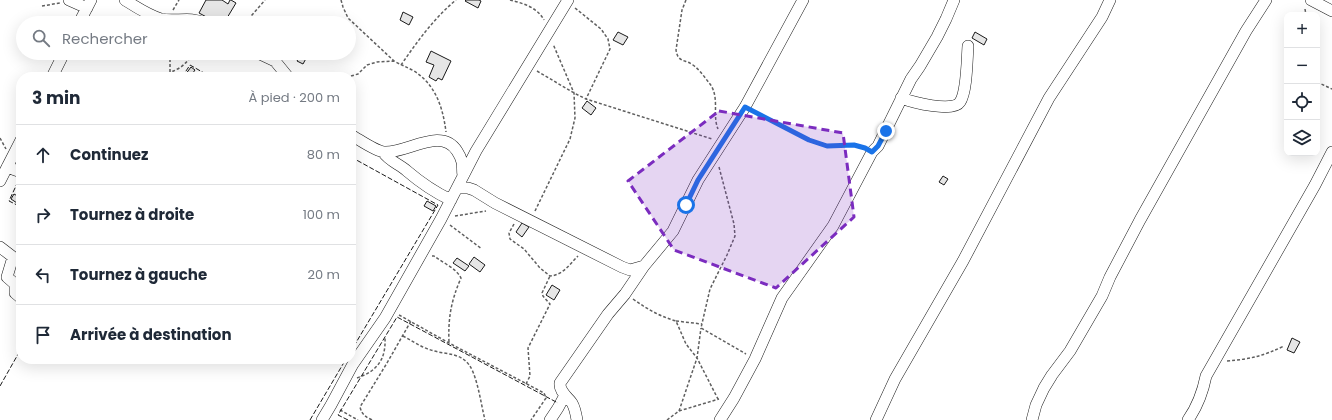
<!DOCTYPE html>
<html lang="fr">
<head>
<meta charset="utf-8">
<style>
  :root { --surface:#fff; --page:#f6f6f7; --text:#1f2937; --muted:#747a83; --line:#e0e1e3 }
  body { margin:0; font-family:Poppins,sans-serif; background:var(--page); color:var(--text) }
  .controls { position:absolute; right:12px; top:12px; display:grid; overflow:hidden; border-radius:8px; box-shadow:0 4px 16px #0002 }
  .controls button { width:36px; height:36px; display:grid; place-items:center; padding:0; border:0; border-bottom:1px solid var(--line); background:var(--surface); color:var(--text); font:20px sans-serif }
  .stop { position:absolute; width:12px; height:12px; margin:-9px; border:3px solid #1a73e8; border-radius:50%; background:#fff }
  .stop.end { background:#1a73e8; border-color:#fff; box-shadow:0 1px 4px #0008 }
  .list { margin:0; padding:0; list-style:none }
  h2 { display:flex; justify-content:space-between; align-items:center; height:52px; margin:0; padding:0 16px; font-size:17px }
  h2 small { font-size:13px; font-weight:400; color:var(--muted) }
  .list li { display:grid; grid-template-columns:26px 1fr auto; gap:12px; align-items:center; box-sizing:border-box; height:60px; padding:0 16px; border-top:1px solid var(--line) }
  .list b { display:block; font-size:15px; white-space:nowrap }
  .list em { font-size:13px; font-style:normal; color:var(--muted) }
  .icon { flex:none; width:22px; height:22px; fill:none; stroke:currentColor; stroke-width:2; stroke-linecap:round; stroke-linejoin:round }
  .map { position:relative; flex:none; width:1332px; height:420px; overflow:hidden }
  .search { position:absolute; background:var(--surface); box-shadow:0 4px 16px #0002; left:16px; top:16px; width:340px; height:44px; display:flex; align-items:center; gap:10px; box-sizing:border-box; padding:0 14px; border-radius:22px; color:var(--muted); font-size:15px }
  .panel { position:absolute; background:var(--surface); box-shadow:0 4px 16px #0002; left:16px; top:72px; width:340px; height:292px; border-radius:16px }
  .map>svg:first-child { display:block }
  .building { fill:#e6e6e6; stroke:#1a1a1a }
  .lines { fill:none; stroke-linecap:round; stroke-linejoin:round }
  .minor-casing { stroke:#1a1a1a; stroke-width:12 }
  .path { stroke:#5f5f5f; stroke-width:1.5; stroke-dasharray:3 2; stroke-linecap:butt }
  .minor { stroke:#fff; stroke-width:11 }
  .fence { stroke:#1a1a1a; stroke-width:1; stroke-dasharray:5 2; stroke-linecap:butt }
  .route { stroke:#1a73e8; stroke-width:5 }
  .marked { fill:#7b2cbf; fill-opacity:0.2; stroke:#7b2cbf; stroke-width:3; stroke-dasharray:8 5; stroke-linejoin:round }
</style>
</head>
<body>
<div class="map">
<svg width="1332" height="420" viewBox="0 0 1332 420">
  <rect width="100%" height="100%" fill="#fff"/>
  <path class="building" d="M 206,0 L 222,0 L 228,4 L 230,0 L 231,0 L 236,3 L 224,23 L 213,23 L 214,21 L 199,13 Z
    M 466,0 L 479,0 L 481,1 L 478,8 L 465,1 Z
    M 403,12 L 413,17 L 409,25 L 400,20 Z
    M 618,32 L 628,37 L 623,45 L 613,40 Z
    M 975,32 L 987,39 L 984,45 L 972,38 Z
    M 431,51 L 451,61 L 442,80 L 438,78 L 436,81 L 429,77 L 434,65 L 426,62 Z
    M 302,53 L 309,53 L 303,64 L 297,61 Z
    M 191,67 L 195,70 L 190,77 L 188,77 L 185,75 Z
    M 587,101 L 596,108 L 591,115 L 582,108 Z
    M 943,176 L 948,179 L 944,185 L 939,182 Z
    M 14,194 L 21,198 L 20,205 L 11,199 Z
    M 427,201 L 436,206 L 433,211 L 424,206 Z
    M 522,223 L 529,227 L 522,237 L 516,232 Z
    M 474,257 L 485,265 L 480,272 L 469,264 Z
    M 457,258 L 469,266 L 465,271 L 453,263 Z
    M 552,285 L 560,290 L 554,300 L 546,295 Z
    M 1292,338 L 1300,342 L 1294,353 L 1287,350 Z"/>
  <g class="lines">
    <g class="minor-casing">
      <path id="minor" d="M 69,0 L 87,8
        M 125,0 C 136,7 148,15 161,19 C 175,22 191,16 204,23
        M 1311,0 L 1332,11
        M 79,23 L 91,0
        M 258,53 L 275,61 L 288,77
        M 52,77 L 64,53
        M 901,98 C 912,102 953,113 960,102 C 967,92 967,59 968,46
        M 351,135 C 360,140 375,151 384,152 C 406,154 441,126 457,151 C 459,154 461,158 462,162 C 463,166 462,170 463,175
        M 383,152 C 389,161 399,164 407,171 C 421,183 434,192 451,200
        M 7,167 L 21,172
        M 0,181 L 21,140
        M 457,188 L 468,188 L 474,190 L 495,203 L 622,267 L 630,270 L 644,266 L 673,231 L 698,180 L 745,107 L 803,0
        M 0,247 L 13,257 L 7,277 L 15,284 L 15,293 L 21,298
        M 322,420 L 331,405 L 353,364 L 385,318 L 441,219 L 476,151 L 568,0
        M 550,420 L 558,408 L 565,395
        M 577,420 C 576,414 575,408 572,403 C 568,397 559,392 560,383 L 608,314 L 625,294 L 644,266
        M 720,420 L 734,398 L 755,359 L 782,298 L 833,226 L 872,152 L 878,146 L 911,79 L 920,66 L 937,37 L 946,19 L 954,0
        M 876,420 L 895,379 L 963,261 L 1049,98 L 1102,17 L 1110,0
        M 1032,420 L 1036,405 L 1044,388 L 1052,375 L 1070,351 L 1102,296 L 1110,277 L 1140,220 L 1246,31 L 1266,0
        M 1188,420 C 1197,407 1203,391 1206,376 L 1315,185 L 1332,152"/>
    </g>
    <path class="path" d="M 341,0 L 343,7 L 348,18 L 394,61 C 401,65 407,67 414,71 C 436,85 443,108 446,132
      M 510,0 C 522,3 537,7 544,20
      M 686,0 L 682,10 L 676,50 C 678,63 685,59 693,65 C 700,70 705,78 710,84 C 720,98 712,115 718,129
      M 42,6 L 60,3
      M 575,8 L 601,29 L 608,39 L 610,49 L 586,99
      M 1305,9 L 1306,15
      M 173,10 L 179,0
      M 250,18 L 255,23
      M 245,23 L 265,0
      M 283,53 L 288,59
      M 401,65 C 417,42 434,18 456,0
      M 537,71 L 574,93 L 586,99 L 712,139
      M 170,72 L 170,53
      M 341,76 L 351,76 L 358,74 L 367,65 L 377,62 L 394,61
      M 164,77 C 169,72 175,71 181,67 C 186,63 190,58 195,53
      M 1317,82 L 1332,89
      M 753,112 L 809,140 L 827,146 L 854,145 L 863,148
      M 0,138 L 6,149
      M 719,167 L 734,224 L 735,236 L 727,255 L 710,289 L 701,328 L 746,354
      M 535,211 L 570,139 L 575,118 L 574,93 L 553,44
      M 455,216 L 486,211
      M 514,224 L 509,233 L 510,239 L 524,249 L 540,268 L 550,276 C 563,275 569,265 578,256
      M 450,225 L 482,249
      M 432,256 L 434,256 C 443,263 456,268 461,278 C 451,301 448,318 449,343
      M 633,299 C 647,309 659,316 676,321 L 686,344 L 697,358 L 719,401
      M 399,315 L 449,343 L 544,393 L 546,398 L 531,420
      M 676,321 L 702,324
      M 403,336 C 411,340 419,346 428,349 C 445,356 464,350 473,372 C 479,387 481,404 485,420
      M 1227,361 C 1251,359 1263,356 1284,346
      M 357,378 C 377,371 386,360 385,338
      M 526,384 L 530,376 L 528,348 L 550,304 L 543,296 L 542,293 L 550,276
      M 340,410 L 358,420
      M 679,411 L 719,399
      M 372,420 C 366,417 362,415 360,407 L 387,363 L 411,321
      M 667,420 L 679,411 L 697,358 L 701,328"/>
    <use href="#minor" class="minor"/>
    <path class="fence" d="M 182,77 L 190,65 L 211,77
      M 351,157 L 438,205 L 351,351
      M 21,175 L 9,201 L 21,207
      M 0,386 L 21,349
      M 310,420 L 346,359
      M 348,420 L 338,415 L 397,317 L 558,403"/>
  </g>
  <g class="lines">
    <path class="route" d="M 686,205 L 698,180 L 745,107 L 809,140 L 827,146 L 854,145 L 865,148 L 872,152 L 878,146 L 886,131"/>
  </g>
  <path class="marked" d="M 719,111 L 843,133 L 854,217 L 776,288 L 674,250 L 628,181 Z"/>
</svg>
<div class="controls">
<button>+</button>
<button>−</button>
<button><svg class="icon" aria-label="locate" viewBox="0 0 24 24"><circle cx="12" cy="12" r="6"/><path d="M12 2v4M12 18v4M2 12h4M18 12h4"/></svg></button>
<button><svg class="icon" aria-label="layers" viewBox="0 0 24 24"><path d="M12 4l9 5-9 5-9-5zM3 14l9 5 9-5"/></svg></button>
</div>
<div class="stop" style="left:686px;top:205px"></div>
<div class="stop end" style="left:886px;top:131px"></div>
<div class="search"><svg class="icon" aria-label="search" viewBox="0 0 24 24"><circle cx="10" cy="10" r="6"/><path d="M15 15l6 6"/></svg>Rechercher</div>
<section class="panel">
<h2>3 min<small>À pied · 200 m</small></h2>
<ul class="list">
<li><svg class="icon" aria-label="ahead" viewBox="0 0 24 24"><path d="M12 20V5M6 11l6-6 6 6"/></svg><div><b>Continuez</b></div><em>80 m</em></li>
<li><svg class="icon" aria-label="right" viewBox="0 0 24 24"><path d="M7 20v-9h11M14 6l5 5-5 5"/></svg><div><b>Tournez à droite</b></div><em>100 m</em></li>
<li><svg class="icon" aria-label="left" viewBox="0 0 24 24"><path d="M17 20v-9H6M10 6l-5 5 5 5"/></svg><div><b>Tournez à gauche</b></div><em>20 m</em></li>
<li><svg class="icon" aria-label="arrive" viewBox="0 0 24 24"><path d="M6 21V4h12l-3 4 3 4H6"/></svg><div><b>Arrivée à destination</b></div></li>
</ul>
</section>
</div>
</body>
</html>
